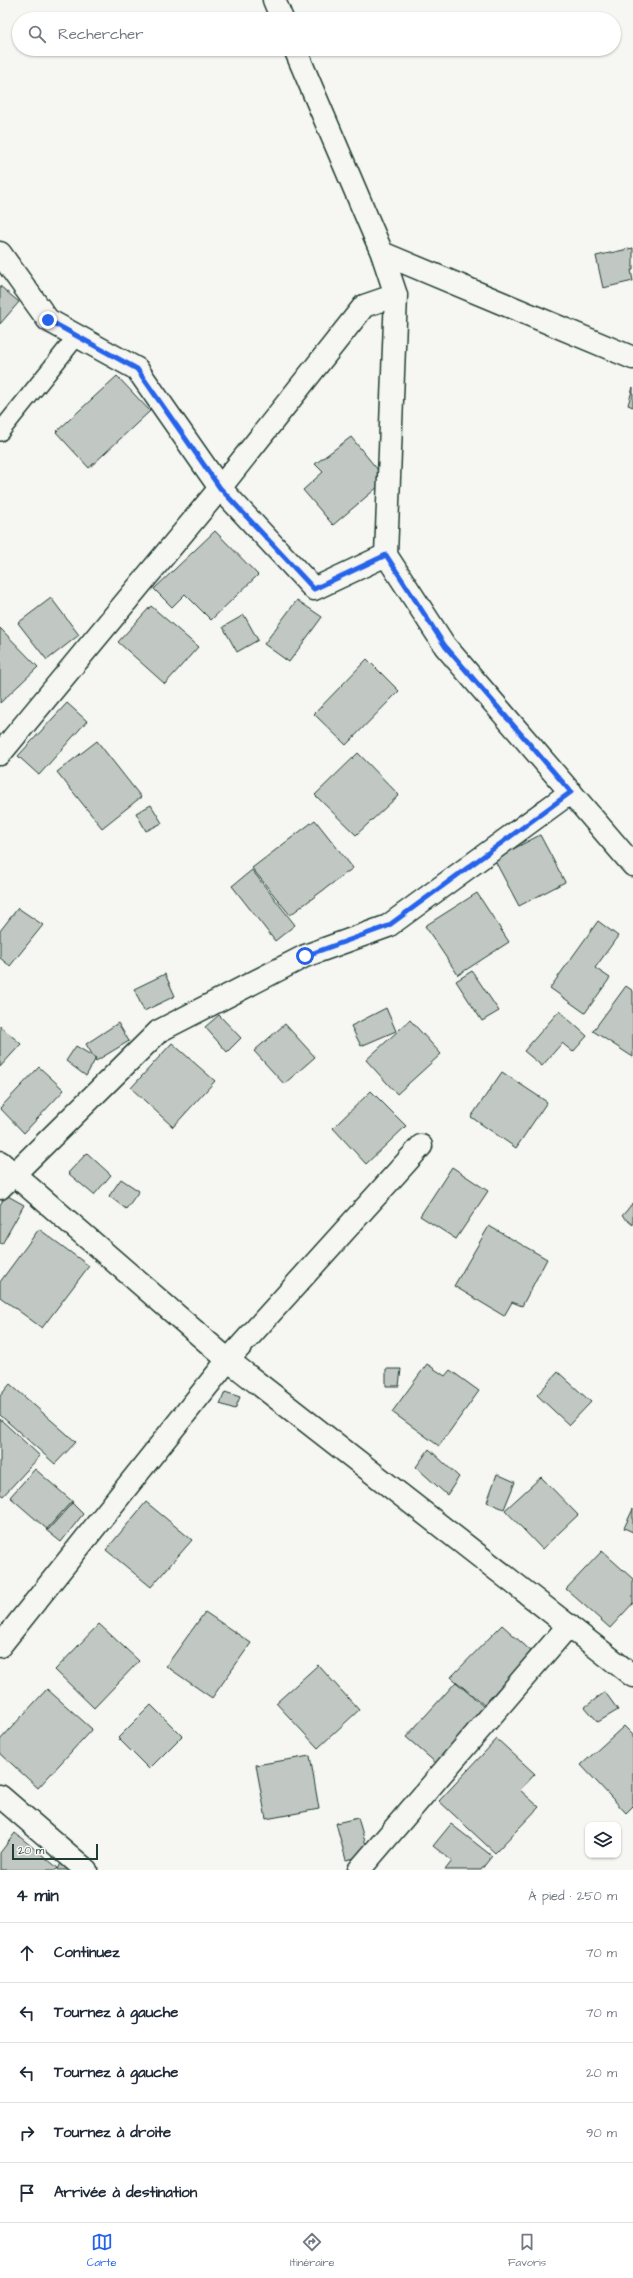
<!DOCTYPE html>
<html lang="fr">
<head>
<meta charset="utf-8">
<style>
  :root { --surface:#fff; --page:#f6f6f7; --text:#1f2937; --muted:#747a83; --line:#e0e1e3; --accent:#2563eb }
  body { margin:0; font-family:"Architects Daughter",sans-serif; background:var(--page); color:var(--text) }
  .controls { position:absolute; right:12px; bottom:12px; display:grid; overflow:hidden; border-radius:8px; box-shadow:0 1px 3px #0004 }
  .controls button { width:36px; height:36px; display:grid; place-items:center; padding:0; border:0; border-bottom:1px solid var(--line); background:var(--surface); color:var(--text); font:20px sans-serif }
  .scale { position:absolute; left:12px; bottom:10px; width:86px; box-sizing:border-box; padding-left:4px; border:2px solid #1f3d34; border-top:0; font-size:11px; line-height:14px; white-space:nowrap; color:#1f3d34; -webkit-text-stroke:3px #f6f6f2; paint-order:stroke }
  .stop { position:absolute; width:12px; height:12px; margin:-9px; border:3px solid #2563eb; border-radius:50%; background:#fff }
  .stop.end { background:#2563eb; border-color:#fff; box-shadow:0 1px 4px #0008 }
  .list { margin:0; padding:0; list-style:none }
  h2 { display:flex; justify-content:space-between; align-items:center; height:52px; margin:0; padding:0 16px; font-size:17px }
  h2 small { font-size:13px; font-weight:400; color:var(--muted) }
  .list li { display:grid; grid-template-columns:26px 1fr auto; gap:12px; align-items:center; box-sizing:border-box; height:60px; padding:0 16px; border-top:1px solid var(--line) }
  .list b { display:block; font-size:15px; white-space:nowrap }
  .list em { font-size:13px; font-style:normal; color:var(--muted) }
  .icon { flex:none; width:22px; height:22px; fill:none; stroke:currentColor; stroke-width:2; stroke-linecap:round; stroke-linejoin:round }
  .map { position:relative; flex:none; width:633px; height:1870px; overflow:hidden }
  .search { position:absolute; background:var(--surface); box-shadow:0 1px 3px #0004; left:12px; right:12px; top:12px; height:44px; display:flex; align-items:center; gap:10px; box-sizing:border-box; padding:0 14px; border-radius:22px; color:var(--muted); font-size:15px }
  .sheet { height:352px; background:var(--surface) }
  nav { display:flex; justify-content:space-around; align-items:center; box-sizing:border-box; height:56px; border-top:1px solid var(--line); background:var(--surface); font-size:11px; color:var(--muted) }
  nav a { display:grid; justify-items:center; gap:2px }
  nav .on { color:var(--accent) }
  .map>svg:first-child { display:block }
  .building { fill:#c1c8c3; stroke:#1f3d34 }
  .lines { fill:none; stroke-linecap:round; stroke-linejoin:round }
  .lane-casing { stroke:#1f3d34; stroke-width:20 }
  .street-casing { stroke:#1f3d34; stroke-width:25 }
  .lane { stroke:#f6f6f2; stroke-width:17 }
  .street { stroke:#f6f6f2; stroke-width:22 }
  .route { stroke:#2563eb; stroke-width:5 }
</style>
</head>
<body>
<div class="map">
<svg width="633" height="1870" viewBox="0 0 633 1870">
  <rect width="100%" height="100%" fill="#f6f6f2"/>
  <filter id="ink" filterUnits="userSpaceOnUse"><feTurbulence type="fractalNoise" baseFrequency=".025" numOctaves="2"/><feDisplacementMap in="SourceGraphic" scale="8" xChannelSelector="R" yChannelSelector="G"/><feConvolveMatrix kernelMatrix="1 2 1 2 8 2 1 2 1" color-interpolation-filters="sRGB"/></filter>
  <g filter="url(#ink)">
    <path class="building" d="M 633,248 L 633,270 L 631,270 L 633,281 L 603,288 L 596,256 Z
      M 0,286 L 19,302 L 0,324 Z
      M 117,376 L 150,411 L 89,468 L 56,432 Z
      M 633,387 L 633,407 L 628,405 Z
      M 351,437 L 386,480 L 333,525 L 303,490 L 323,472 L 315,464 Z
      M 215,531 L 258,575 L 211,620 L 185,594 L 172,607 L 154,589 Z
      M 51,598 L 79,635 L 47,660 L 18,623 Z
      M 297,600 L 322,617 L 289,662 L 264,644 Z
      M 151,606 L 198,647 L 165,684 L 118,642 Z
      M 244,615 L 258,640 L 237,652 L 223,627 Z
      M 0,628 L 38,667 L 0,703 Z
      M 367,659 L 399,691 L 346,745 L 314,714 Z
      M 67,703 L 87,721 L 39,775 L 18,756 Z
      M 97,741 L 141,797 L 102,828 L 57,772 Z
      M 358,753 L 399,795 L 356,835 L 315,795 Z
      M 151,805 L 162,823 L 146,831 L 136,813 Z
      M 315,820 L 353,868 L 290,915 L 252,868 Z
      M 540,835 L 565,882 L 519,906 L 494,859 Z
      M 252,870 L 295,925 L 275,941 L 232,886 Z
      M 477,893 L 509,942 L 458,975 L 425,926 Z
      M 18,908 L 43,925 L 10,966 L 0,958 L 0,931 Z
      M 598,921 L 618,936 L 595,968 L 610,978 L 585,1013 L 550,988 Z
      M 472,971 L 499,1011 L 482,1021 L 456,981 Z
      M 165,974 L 175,996 L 144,1011 L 134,989 Z
      M 626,986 L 633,991 L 633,1057 L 593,1031 Z
      M 386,1008 L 396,1031 L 361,1046 L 351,1026 Z
      M 559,1011 L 587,1036 L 573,1052 L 562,1043 L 542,1066 L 524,1051 Z
      M 219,1015 L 241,1038 L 227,1052 L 205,1027 Z
      M 410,1020 L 441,1054 L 397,1094 L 366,1060 Z
      M 118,1023 L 129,1041 L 96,1061 L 86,1044 Z
      M 285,1024 L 315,1057 L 284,1084 L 254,1051 Z
      M 0,1026 L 21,1044 L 0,1067 Z
      M 172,1043 L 215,1081 L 173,1127 L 131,1088 Z
      M 76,1046 L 96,1058 L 86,1076 L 66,1061 Z
      M 39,1067 L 64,1090 L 24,1133 L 0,1108 Z
      M 502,1072 L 547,1102 L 516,1148 L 471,1117 Z
      M 371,1091 L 406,1126 L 366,1164 L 333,1128 Z
      M 87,1153 L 111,1175 L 94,1195 L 68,1173 Z
      M 452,1167 L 488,1191 L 456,1239 L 420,1216 Z
      M 121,1179 L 139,1191 L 126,1209 L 109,1196 Z
      M 6,1195 L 24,1205 L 2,1244 L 0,1243 L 0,1205 Z
      M 633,1203 L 633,1225 L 622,1216 Z
      M 489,1226 L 547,1259 L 522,1306 L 512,1302 L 504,1316 L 454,1286 Z
      M 39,1229 L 89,1266 L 42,1328 L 0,1297 L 0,1282 Z
      M 427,1364 L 445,1376 L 450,1370 L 479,1391 L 439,1446 L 392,1412 Z
      M 386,1369 L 401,1369 L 399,1386 L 386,1386 Z
      M 558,1372 L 591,1402 L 569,1425 L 537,1395 Z
      M 10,1384 L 76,1442 L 55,1464 L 0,1415 L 0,1396 Z
      M 225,1392 L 240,1397 L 235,1409 L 220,1404 Z
      M 0,1419 L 40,1456 L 3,1496 L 0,1494 Z
      M 429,1449 L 459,1477 L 447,1495 L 416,1467 Z
      M 35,1469 L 73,1502 L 48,1530 L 10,1497 Z
      M 497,1474 L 515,1482 L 504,1509 L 487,1502 Z
      M 541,1477 L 578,1515 L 542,1549 L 505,1510 Z
      M 71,1502 L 83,1514 L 61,1542 L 46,1530 Z
      M 146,1502 L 192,1540 L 151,1587 L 106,1550 Z
      M 633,1509 L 633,1532 L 624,1528 Z
      M 602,1551 L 633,1579 L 633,1603 L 610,1628 L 566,1589 Z
      M 205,1612 L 251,1643 L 212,1698 L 166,1666 Z
      M 99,1624 L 139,1661 L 94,1708 L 55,1670 Z
      M 502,1625 L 532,1652 L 484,1705 L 451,1677 Z
      M 318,1665 L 359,1710 L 318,1748 L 276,1703 Z
      M 456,1682 L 484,1707 L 436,1763 L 406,1737 Z
      M 47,1689 L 92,1729 L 38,1788 L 0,1753 L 0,1740 Z
      M 605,1692 L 618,1710 L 598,1722 L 585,1707 Z
      M 151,1705 L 182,1736 L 149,1769 L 118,1738 Z
      M 624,1726 L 633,1735 L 633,1806 L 626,1813 L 581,1765 Z
      M 497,1739 L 535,1774 L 520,1790 L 539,1807 L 495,1853 L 439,1801 Z
      M 310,1756 L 319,1809 L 266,1819 L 256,1765 Z
      M 358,1818 L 369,1855 L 346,1860 L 336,1823 Z
      M 451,1824 L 492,1856 L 481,1870 L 445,1870 L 452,1861 L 433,1846 Z
      M 15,1833 L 58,1868 L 56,1870 L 0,1870 L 0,1853 Z
      M 61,1863 L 73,1870 L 58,1870 Z"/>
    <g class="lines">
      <g class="lane-casing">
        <path id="lane" d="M 0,432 L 77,336"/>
      </g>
      <g class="street-casing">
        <path id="street" d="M 274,0 L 282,19
          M 295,49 L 382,253 L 396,295 L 386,555
          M 0,253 L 48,320 L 137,369 L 220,488 L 314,589 L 386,555 L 445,646 L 633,865
          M 382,253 L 633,358
          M 0,754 L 220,488 L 364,306 L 396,295
          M 0,1162 L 228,1360 L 633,1676
          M 0,1188 L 159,1031 L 305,956 L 388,926 L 571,792
          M 0,1646 L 228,1360 L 421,1146
          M 0,1796 L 86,1870
          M 359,1870 L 569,1625"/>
      </g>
      <use href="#lane" class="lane"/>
      <use href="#street" class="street"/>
    </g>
  </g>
  <g class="lines" filter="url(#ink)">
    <path class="route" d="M 48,320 L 137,369 L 220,488 L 314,589 L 386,555 L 445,646 L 571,792 L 388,926 L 305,956"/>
  </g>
</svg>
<div class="controls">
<button><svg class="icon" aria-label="layers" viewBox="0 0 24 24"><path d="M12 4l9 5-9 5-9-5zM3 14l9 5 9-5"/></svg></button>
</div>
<div class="scale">20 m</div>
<div class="stop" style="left:305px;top:956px"></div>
<div class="stop end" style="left:48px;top:320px"></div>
<div class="search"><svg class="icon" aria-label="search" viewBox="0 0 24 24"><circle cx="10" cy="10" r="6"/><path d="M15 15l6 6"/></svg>Rechercher</div>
</div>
<section class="sheet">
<h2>4 min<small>À pied · 250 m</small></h2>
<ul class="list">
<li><svg class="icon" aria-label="ahead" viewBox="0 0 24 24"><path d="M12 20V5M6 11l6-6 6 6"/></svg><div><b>Continuez</b></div><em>70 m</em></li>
<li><svg class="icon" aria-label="left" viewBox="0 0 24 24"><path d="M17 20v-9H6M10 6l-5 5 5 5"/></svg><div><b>Tournez à gauche</b></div><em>70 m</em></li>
<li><svg class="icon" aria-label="left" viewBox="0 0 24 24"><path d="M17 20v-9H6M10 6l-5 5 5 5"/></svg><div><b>Tournez à gauche</b></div><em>20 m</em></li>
<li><svg class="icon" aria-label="right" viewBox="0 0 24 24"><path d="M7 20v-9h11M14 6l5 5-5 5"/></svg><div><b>Tournez à droite</b></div><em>90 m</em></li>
<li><svg class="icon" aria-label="arrive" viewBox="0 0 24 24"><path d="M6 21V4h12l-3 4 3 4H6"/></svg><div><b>Arrivée à destination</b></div></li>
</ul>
</section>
<nav>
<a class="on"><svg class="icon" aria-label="map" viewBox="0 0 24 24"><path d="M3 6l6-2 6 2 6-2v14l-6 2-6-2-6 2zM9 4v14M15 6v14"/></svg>Carte</a>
<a><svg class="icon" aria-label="directions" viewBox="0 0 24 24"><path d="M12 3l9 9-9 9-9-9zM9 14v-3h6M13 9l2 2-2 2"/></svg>Itinéraire</a>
<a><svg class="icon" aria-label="saved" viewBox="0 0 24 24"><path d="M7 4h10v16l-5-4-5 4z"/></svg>Favoris</a>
</nav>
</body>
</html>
